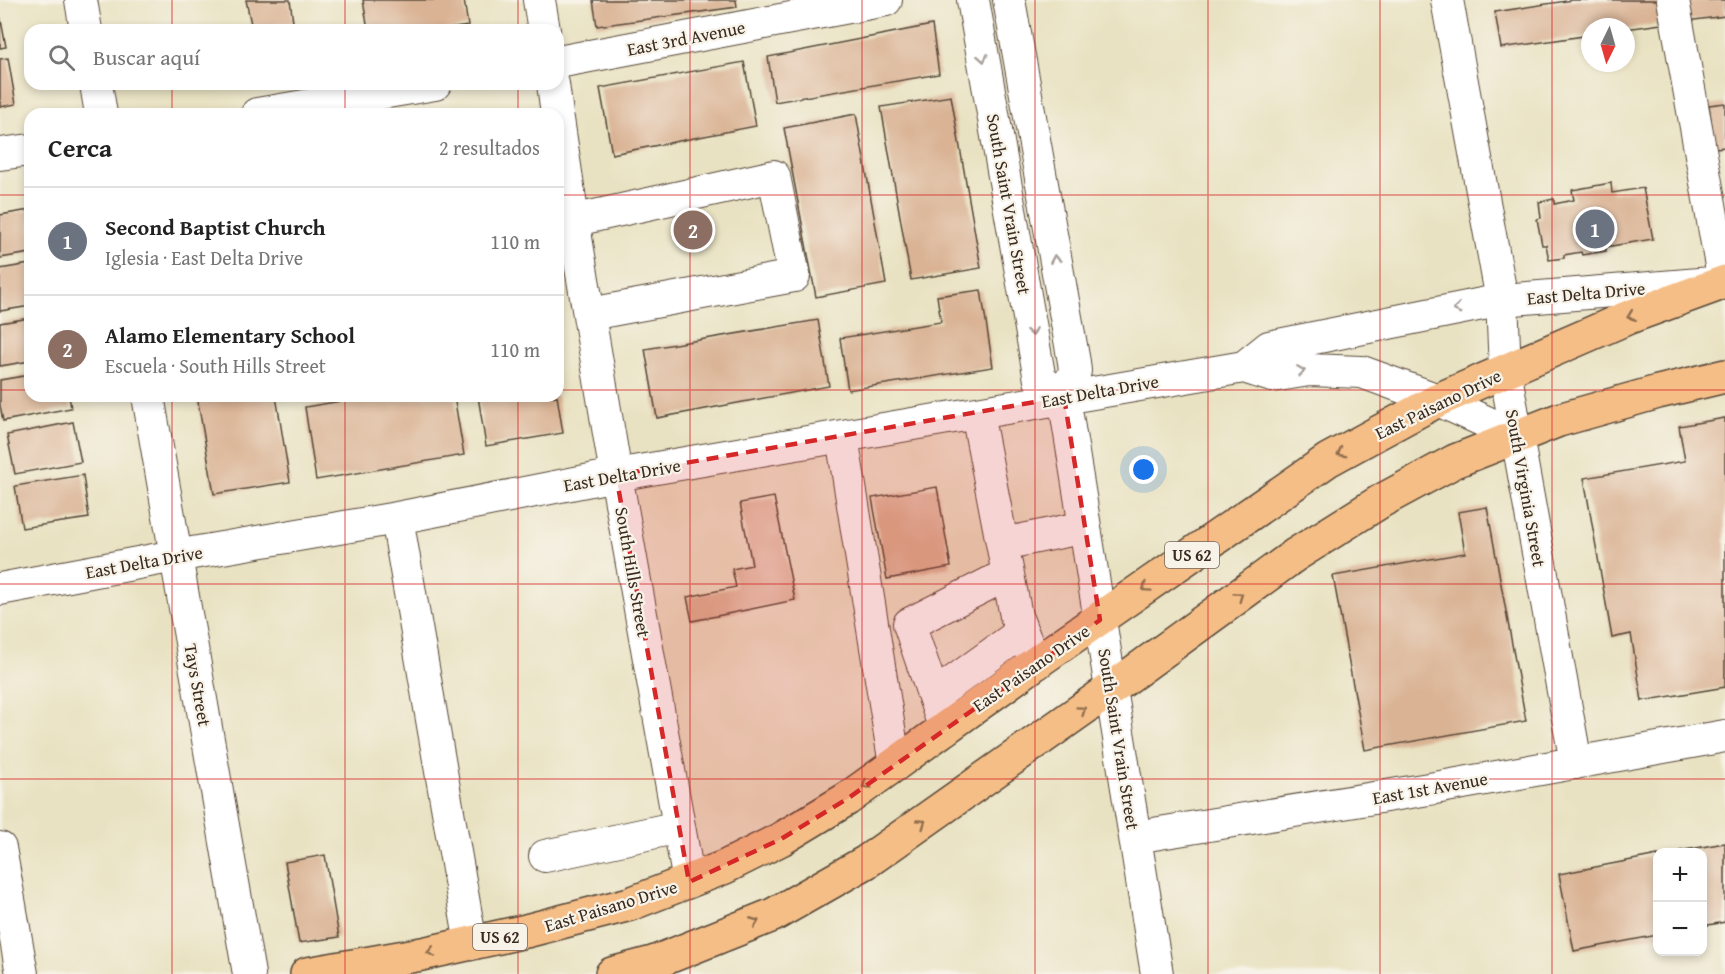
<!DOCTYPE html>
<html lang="es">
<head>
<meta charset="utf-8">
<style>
  :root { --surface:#fff; --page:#f6f6f6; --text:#222; --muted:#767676; --line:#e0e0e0; --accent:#2563eb }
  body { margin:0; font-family:"Gentium Book Plus",serif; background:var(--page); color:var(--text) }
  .controls { position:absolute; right:18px; bottom:18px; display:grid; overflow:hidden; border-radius:12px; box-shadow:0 3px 9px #0003 }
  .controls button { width:54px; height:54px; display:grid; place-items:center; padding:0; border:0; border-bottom:2px solid var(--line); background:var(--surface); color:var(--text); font:30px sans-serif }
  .compass { position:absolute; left:1581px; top:18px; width:54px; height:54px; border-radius:50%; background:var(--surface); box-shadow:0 3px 9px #0003; rotate:185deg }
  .you { position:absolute; left:1144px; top:470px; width:21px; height:21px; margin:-15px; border:4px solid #fff; border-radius:50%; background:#1a73e8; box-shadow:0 0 0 9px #1a73e833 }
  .badge { display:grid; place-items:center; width:39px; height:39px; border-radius:50%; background:var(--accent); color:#fff; font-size:20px; font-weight:700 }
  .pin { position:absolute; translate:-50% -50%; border:3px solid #fff; box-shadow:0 2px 6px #0006 }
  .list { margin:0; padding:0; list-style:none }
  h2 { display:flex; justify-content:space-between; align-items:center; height:78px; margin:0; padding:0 24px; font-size:26px }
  h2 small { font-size:20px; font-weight:400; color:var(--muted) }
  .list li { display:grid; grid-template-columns:39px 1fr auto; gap:18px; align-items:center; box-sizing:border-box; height:108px; padding:0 24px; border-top:2px solid var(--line) }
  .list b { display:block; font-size:22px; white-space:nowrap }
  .list p { margin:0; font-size:20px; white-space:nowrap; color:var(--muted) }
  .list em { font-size:20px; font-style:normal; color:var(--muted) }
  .icon { flex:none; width:33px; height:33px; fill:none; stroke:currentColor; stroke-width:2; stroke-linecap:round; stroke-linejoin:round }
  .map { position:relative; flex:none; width:1725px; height:974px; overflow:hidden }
  .search { position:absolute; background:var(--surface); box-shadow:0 3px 9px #0003; left:24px; top:24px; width:540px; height:66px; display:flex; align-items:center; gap:15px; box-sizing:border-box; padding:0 21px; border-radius:18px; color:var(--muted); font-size:22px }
  .panel { position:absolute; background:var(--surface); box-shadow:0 3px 9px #0003; left:24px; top:108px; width:540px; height:294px; border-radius:18px }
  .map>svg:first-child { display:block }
  .building { fill:#dab394 }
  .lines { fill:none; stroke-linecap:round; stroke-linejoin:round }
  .minor-casing { stroke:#554637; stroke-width:34 }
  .major-casing { stroke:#554637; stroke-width:36 }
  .minor { stroke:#fff; stroke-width:32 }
  .major { stroke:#f6be87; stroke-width:33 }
  .oneway { stroke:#a79f9a }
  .oneway2 { stroke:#8f6d4d }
  .marked { fill:#d62828; fill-opacity:0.2; stroke:#d62828; stroke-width:4.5; stroke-dasharray:12 8; stroke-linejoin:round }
  .grid { fill:none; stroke:#d62828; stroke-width:1.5; stroke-opacity:0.55 }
  .labels { text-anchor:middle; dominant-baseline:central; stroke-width:4.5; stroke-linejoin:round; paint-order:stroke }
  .shield { fill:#f7f3e8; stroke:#73665b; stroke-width:1.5 }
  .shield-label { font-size:16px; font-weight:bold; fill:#3b2a1e }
  .street-label { font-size:18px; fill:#3b2a1e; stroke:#f7f3e8 }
</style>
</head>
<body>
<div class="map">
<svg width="1725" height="974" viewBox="0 0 1725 974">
  <rect width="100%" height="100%" fill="#f7f3e8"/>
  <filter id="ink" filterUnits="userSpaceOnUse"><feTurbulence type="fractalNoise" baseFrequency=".0167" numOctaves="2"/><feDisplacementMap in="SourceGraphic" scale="12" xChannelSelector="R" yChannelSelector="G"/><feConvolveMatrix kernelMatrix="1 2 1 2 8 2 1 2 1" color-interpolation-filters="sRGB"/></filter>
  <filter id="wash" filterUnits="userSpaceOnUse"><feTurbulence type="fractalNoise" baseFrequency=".008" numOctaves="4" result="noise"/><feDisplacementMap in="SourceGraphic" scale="24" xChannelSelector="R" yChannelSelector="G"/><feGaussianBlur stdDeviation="1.35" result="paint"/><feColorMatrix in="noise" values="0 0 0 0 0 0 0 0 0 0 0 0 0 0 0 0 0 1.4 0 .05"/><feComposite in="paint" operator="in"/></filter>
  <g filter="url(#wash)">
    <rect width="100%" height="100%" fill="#e9e2c2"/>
    <g id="blocks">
      <path class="building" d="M 246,0 L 290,0 L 293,22 L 252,29 Z
        M 363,0 L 464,0 L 468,26 L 441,30 L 368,30 Z
        M 593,0 L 736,0 L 737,7 L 597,26 Z
        M 1573,0 L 1657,0 L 1661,24 L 1626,29 L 1626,27 L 1590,27 L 1590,35 L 1501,48 L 1495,12 Z
        M 1684,0 L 1725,0 L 1725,16 L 1687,21 Z
        M 0,15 L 6,47 L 0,48 Z
        M 932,25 L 939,74 L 775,102 L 768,57 Z
        M 8,58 L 16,104 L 0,107 L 0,59 Z
        M 744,62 L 756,126 L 612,154 L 600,88 Z
        M 951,96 L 981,268 L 911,280 L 881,107 Z
        M 1725,103 L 1725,147 L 1715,148 L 1709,105 Z
        M 856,114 L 886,284 L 816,297 L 784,128 Z
        M 1611,183 L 1612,193 L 1643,188 L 1653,239 L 1606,247 L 1606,251 L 1582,255 L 1581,252 L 1564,255 L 1564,258 L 1549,260 L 1546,245 L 1542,245 L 1537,219 L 1541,218 L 1539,202 L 1554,199 L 1554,204 L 1574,200 L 1572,190 Z
        M 30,210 L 30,253 L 0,258 L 0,215 Z
        M 30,264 L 30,306 L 0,311 L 0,269 Z
        M 981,290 L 993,367 L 848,390 L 840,338 L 941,322 L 937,296 Z
        M 30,318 L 30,361 L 0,366 L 0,323 Z
        M 818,320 L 829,386 L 657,418 L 645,349 Z
        M 30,375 L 30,396 L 69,396 L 71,408 L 3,421 L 0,405 L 0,380 Z
        M 197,396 L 276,396 L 290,482 L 214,494 Z
        M 371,396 L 454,396 L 464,455 L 316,480 L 305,407 Z
        M 478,396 L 557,396 L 563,433 L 486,446 Z
        M 1725,418 L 1725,687 L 1642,701 L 1631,634 L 1612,638 L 1584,478 L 1685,461 L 1679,426 Z
        M 73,422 L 81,462 L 15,474 L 7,435 Z
        M 83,475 L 89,518 L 22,528 L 15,486 Z
        M 937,487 L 951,567 L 887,579 L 872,498 Z
        M 774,497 L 795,600 L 692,621 L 687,597 L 736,587 L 732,569 L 752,565 L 740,503 Z
        M 1487,507 L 1526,721 L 1365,750 L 1333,576 L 1465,553 L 1458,512 Z
        M 1725,843 L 1725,922 L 1702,926 L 1702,852 L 1679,851 Z
        M 325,855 L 339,937 L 299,943 L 285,862 Z
        M 1658,855 L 1658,935 L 1574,951 L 1559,874 Z"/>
    </g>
  </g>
  <g filter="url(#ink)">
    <use href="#blocks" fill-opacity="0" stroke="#554637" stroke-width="1.5"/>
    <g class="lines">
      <g class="minor-casing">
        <path id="minor" d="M 81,0 L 86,30
          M 539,0 L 544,30
          M 973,0 L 1040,380 L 1064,397
          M 1009,0 L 1074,362 L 1075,371 L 1064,397 L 1157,974
          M 1447,0 L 1502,300 L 1505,370 L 1576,763
          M 558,62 L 886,0
          M 96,84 L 101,114
          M 553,84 L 557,114
          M 257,114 L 435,84
          M 558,119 L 573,220 L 616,475 L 689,882
          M 0,154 L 30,150
          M 558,224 L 774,176 L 794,276 L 590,314
          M 1244,367 L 1269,347 L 1502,300 L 1724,282 L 1673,0
          M 148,396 L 249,974
          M 977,413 L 1016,616 L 1025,639 L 1037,663
          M 842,437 L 895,765
          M 397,518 L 471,944
          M 1003,544 L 1085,527
          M 0,589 L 175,556 L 397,518 L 616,475 L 1244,367 L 1272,376 L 1309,370 L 1362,372 L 1438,400 L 1517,436
          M 934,696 L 1022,632
          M 945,729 L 909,624 L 1008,574
          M 1135,837 L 1435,788 L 1725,736
          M 0,848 L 22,974
          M 545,856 L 679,827"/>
      </g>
      <g class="major-casing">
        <path id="major" d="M 307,974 L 422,954 L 526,931 L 630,904 L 725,867 L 781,839 L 847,799 L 1044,657 L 1328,460 L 1438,400 L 1629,317 L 1725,282
          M 612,974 L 653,963 L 773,915 L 866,862 L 1111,689 L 1295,555 L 1381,501 L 1455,461 L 1559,420 L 1658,392 L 1725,376"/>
      </g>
      <use href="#minor" class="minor"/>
      <use href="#major" class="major"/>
    </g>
    <defs><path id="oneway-chevron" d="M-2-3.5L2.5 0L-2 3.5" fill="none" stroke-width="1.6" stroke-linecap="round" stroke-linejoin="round" transform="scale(1.5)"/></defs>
    <g class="oneway">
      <use href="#oneway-chevron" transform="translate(983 58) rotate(80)"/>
      <use href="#oneway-chevron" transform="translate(1055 259) rotate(-100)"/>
      <use href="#oneway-chevron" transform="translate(1457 309) rotate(169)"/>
      <use href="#oneway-chevron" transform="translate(1032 332) rotate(80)"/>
      <use href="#oneway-chevron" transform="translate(1301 371) rotate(-8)"/>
    </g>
    <g class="oneway2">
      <use href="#oneway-chevron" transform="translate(1631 316) rotate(159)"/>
      <use href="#oneway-chevron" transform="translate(1341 453) rotate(151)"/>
      <use href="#oneway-chevron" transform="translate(1146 588) rotate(145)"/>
      <use href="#oneway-chevron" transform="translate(1239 596) rotate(-36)"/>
      <use href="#oneway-chevron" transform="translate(1082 710) rotate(-35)"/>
      <use href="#oneway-chevron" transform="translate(866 785) rotate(145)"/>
      <use href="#oneway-chevron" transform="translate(922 823) rotate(-35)"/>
      <use href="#oneway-chevron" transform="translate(755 922) rotate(-22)"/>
      <use href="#oneway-chevron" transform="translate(431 952) rotate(168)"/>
    </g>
  </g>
  <path class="marked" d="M 1064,397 L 1100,620 L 847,799 L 781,839 L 689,882 L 616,475 Z"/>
  <path class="grid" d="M 172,0 L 172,30M 345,0 L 345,30M 518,0 L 518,30M 690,0 L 690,974M 862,0 L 862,974M 1035,0 L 1035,974M 1208,0 L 1208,974M 1380,0 L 1380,974M 1552,0 L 1552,974M 172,84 L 172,114M 345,84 L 345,114M 518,84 L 518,114M 0,195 L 30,195M 558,195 L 1725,195M 0,390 L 30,390M 558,390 L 1725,390M 172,396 L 172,974M 345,396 L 345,974M 518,396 L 518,974M 0,584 L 1725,584M 0,779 L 1725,779"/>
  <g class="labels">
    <g class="shield">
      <rect x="1165" y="542" width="54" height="26" rx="4.5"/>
      <rect x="473" y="924" width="54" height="26" rx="4.5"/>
    </g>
    <g class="shield-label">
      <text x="1192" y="555">US 62</text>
      <text x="500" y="937">US 62</text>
    </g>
    <g class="street-label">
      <text transform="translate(686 38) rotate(-11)">East 3rd Avenue</text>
      <text transform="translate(1009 204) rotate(80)">South Saint Vrain Street</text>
      <text transform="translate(1586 293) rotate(-5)">East Delta Drive</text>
      <text transform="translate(1100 391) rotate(-10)">East Delta Drive</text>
      <text transform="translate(1438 404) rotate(-26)">East Paisano Drive</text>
      <text transform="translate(622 475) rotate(-10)">East Delta Drive</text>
      <text transform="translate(1526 488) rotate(80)">South Virginia Street</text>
      <text transform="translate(144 562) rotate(-10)">East Delta Drive</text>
      <text transform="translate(633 572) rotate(80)">South Hills Street</text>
      <text transform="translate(1031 668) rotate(-35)">East Paisano Drive</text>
      <text transform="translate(198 685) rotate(80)">Tays Street</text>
      <text transform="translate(1119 739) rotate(81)">South Saint Vrain Street</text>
      <text transform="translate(1430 788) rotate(-10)">East 1st Avenue</text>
      <text transform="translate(611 906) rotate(-17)">East Paisano Drive</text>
    </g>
  </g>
</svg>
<div class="controls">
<button>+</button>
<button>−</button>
</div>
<svg class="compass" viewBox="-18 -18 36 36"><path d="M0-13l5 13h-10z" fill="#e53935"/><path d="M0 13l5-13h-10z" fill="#767676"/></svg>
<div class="you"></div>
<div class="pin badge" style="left:1595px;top:229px;background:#6b7280">1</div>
<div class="pin badge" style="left:693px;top:230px;background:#8d6e63">2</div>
<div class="search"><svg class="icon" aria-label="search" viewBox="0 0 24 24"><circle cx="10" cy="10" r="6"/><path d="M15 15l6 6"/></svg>Buscar aquí</div>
<section class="panel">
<h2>Cerca<small>2 resultados</small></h2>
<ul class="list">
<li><span class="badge" style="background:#6b7280">1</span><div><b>Second Baptist Church</b><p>Iglesia · East Delta Drive</p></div><em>110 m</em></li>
<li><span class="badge" style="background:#8d6e63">2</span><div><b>Alamo Elementary School</b><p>Escuela · South Hills Street</p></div><em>110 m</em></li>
</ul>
</section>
</div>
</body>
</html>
